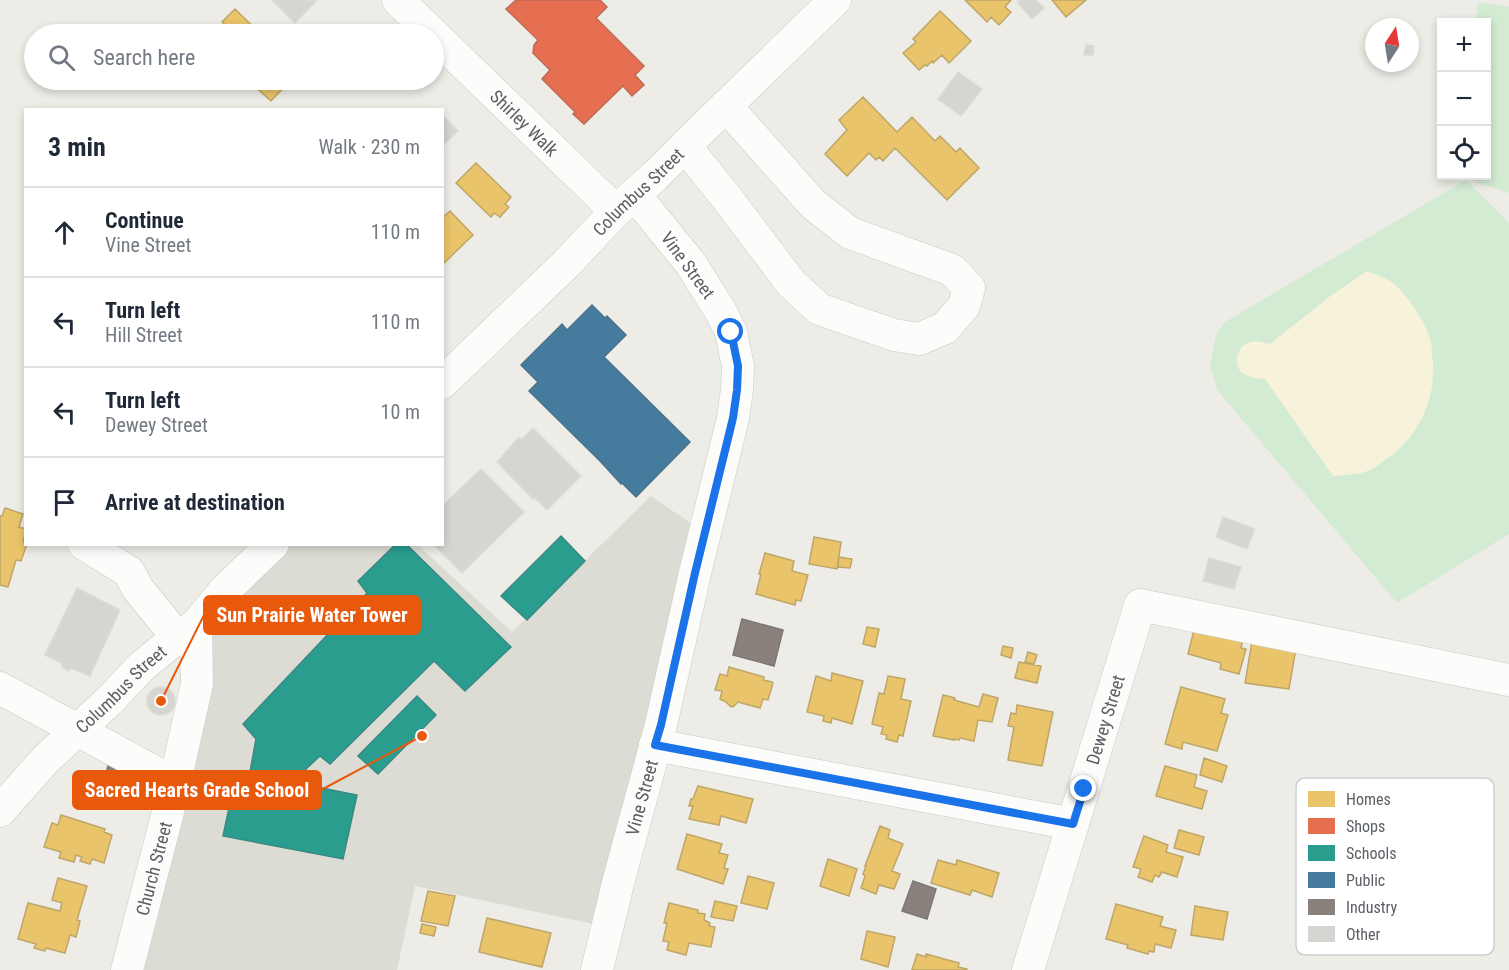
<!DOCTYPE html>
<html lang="en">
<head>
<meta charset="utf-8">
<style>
  :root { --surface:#fff; --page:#f6f6f7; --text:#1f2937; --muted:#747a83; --line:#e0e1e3 }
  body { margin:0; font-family:"Roboto Condensed",sans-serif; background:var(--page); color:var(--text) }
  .controls { position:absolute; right:18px; top:18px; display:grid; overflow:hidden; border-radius:0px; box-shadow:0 3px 9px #0003 }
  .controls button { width:54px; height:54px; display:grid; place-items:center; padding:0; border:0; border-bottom:2px solid var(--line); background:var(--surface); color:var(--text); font:30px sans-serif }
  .compass { position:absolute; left:1365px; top:18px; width:54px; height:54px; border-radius:50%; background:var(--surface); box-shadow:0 3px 9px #0003; rotate:12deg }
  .stop { position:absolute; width:18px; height:18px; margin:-14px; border:4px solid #1a73e8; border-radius:50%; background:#fff }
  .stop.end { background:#1a73e8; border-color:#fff; box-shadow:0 2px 6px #0008 }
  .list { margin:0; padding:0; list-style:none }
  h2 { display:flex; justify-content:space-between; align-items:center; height:78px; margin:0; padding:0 24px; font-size:26px }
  h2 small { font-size:20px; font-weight:400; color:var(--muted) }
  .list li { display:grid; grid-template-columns:39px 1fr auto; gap:18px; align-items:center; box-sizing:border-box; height:90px; padding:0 24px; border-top:2px solid var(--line) }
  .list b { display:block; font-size:22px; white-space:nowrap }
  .list p { margin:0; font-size:20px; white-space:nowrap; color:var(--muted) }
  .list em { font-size:20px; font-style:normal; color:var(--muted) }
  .icon { flex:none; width:33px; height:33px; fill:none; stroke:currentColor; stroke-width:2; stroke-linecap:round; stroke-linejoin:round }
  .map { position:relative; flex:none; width:1509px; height:970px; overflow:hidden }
  .search { position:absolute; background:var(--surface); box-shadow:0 3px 9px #0003; left:24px; top:24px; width:420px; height:66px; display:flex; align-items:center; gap:15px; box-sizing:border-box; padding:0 21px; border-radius:33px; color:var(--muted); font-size:22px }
  .panel { position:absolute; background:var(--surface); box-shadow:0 3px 9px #0003; left:24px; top:108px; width:420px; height:438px; border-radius:0px }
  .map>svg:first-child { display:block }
  .education { fill:#dddcd4 }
  .green { fill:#d3ebd2 }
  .sand { fill:#f6f3da }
  .homes { fill:#e9c46a; stroke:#bea669; stroke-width:1.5 }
  .shops { fill:#e76f51; stroke:#bd6a57; stroke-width:1.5 }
  .schools { fill:#2a9d8f; stroke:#398a83; stroke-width:1.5 }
  .public { fill:#457b9d; stroke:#4c738c; stroke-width:1.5 }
  .industry { fill:#8a817c; stroke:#7c7775; stroke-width:1.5 }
  .building { fill:#d6d5d1; stroke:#dcdbd6; stroke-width:1.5 }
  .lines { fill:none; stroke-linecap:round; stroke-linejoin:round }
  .minor-casing { stroke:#c9cac9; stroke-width:33 }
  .minor { stroke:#fcfcfb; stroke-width:32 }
  .route { stroke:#1a73e8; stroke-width:8 }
  .labels { text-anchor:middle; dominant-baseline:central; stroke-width:6; stroke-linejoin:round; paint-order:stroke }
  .street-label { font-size:18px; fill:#5b5f66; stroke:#fff }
  .key { fill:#fff; stroke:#cecfd1; stroke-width:1.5 }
  .key-label { font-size:16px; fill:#5b5f66 }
  .leader { fill:none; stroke:#e8590c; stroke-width:2 }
  .callout-dot { fill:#e8590c; stroke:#fff; stroke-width:2 }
  .callout { fill:#e8590c; stroke:#e8590c; stroke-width:2 }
  .callout-label { font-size:20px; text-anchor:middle; font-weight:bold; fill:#fff }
</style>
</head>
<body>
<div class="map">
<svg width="1509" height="970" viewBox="0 0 1509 970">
  <rect width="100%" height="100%" fill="#edece6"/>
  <path class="education" d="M 651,496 L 705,533 L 607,927 L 415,886 L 397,970 L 127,970 L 196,625 L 273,545 L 418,545 L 512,632 Z"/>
  <path class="green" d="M 1478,2 L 1509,7 L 1509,193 L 1465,178 L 1465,176 L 1486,176 L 1486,22 L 1476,22 Z
    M 1466,180 L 1509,223 L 1509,534 L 1397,603 L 1218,391 L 1210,367 L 1216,335 L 1225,322 Z"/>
  <path class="sand" d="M 1367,271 C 1377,275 1387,278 1395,285 C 1409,297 1425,322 1430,339 C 1432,345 1432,351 1432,357 C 1433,363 1434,369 1433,375 C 1432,405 1416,437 1392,455 C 1384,460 1375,469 1365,472 C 1355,475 1344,475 1333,476 L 1265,379 C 1259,378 1251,378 1246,375 C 1231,369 1236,344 1251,342 C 1257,340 1264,343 1270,344 L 1329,297 Z"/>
  <path class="homes" d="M 965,0 L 1011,0 L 1005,7 L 1011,12 L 999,25 L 991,17 L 987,22 Z
    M 1052,0 L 1086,0 L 1066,17 Z
    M 235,9 L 239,13 L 261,34 L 217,34 L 226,26 L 222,22 Z
    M 940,11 L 971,41 L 949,63 L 942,55 L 933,63 L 932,61 L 927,66 L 925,65 L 919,70 L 903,53 L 916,42 L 913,39 Z
    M 244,80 L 291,80 L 271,101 L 250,82 L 248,84 Z
    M 863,97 L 897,132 L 912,117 L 935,141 L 940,136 L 956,152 L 960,148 L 979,168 L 947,200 L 895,148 L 883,161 L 879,157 L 876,160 L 869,153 L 847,176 L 825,154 L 847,130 L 839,120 Z
    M 476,163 L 511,197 L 505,204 L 509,207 L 500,217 L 494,213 L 491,217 L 456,183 Z
    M 450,211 L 473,235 L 442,265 L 442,218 Z
    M 5,508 L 23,514 L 19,527 L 26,529 L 23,542 L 27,544 L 21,561 L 16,560 L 8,587 L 0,585 L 0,516 L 2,516 Z
    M 814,537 L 841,542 L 837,569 L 809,564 Z
    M 765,553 L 794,561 L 792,571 L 808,575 L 801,601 L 796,600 L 795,605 L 756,594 L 761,574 L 759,574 Z
    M 839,557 L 852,559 L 850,568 L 838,567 Z
    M 1195,626 L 1244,635 L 1241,648 L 1246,649 L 1239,674 L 1220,669 L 1221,663 L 1188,654 Z
    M 867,627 L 879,629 L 875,647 L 863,644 Z
    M 1252,641 L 1296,648 L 1289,689 L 1245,683 Z
    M 1003,646 L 1013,648 L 1011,658 L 1001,655 Z
    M 1028,652 L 1037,655 L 1034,664 L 1025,662 Z
    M 1019,662 L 1041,666 L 1037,683 L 1015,678 Z
    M 729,667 L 764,677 L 763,680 L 772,682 L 773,683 L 768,700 L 763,699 L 760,708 L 738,702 L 733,707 L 730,706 L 726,702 L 720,699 L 722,691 L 715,690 L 720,674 L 727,676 Z
    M 832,673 L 863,681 L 852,724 L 832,718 L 831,723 L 823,721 L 824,716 L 807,712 L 816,676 L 831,681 Z
    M 888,676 L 905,679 L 901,699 L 911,701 L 903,736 L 899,735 L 897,742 L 886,739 L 887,735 L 881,734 L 883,727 L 872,724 L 879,693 L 884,694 Z
    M 1181,687 L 1225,699 L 1221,713 L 1228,715 L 1217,751 L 1183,742 L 1182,749 L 1165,744 Z
    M 983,694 L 998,698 L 992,722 L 978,720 L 974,741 L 960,738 L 959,740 L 954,739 L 954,740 L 933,736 L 943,695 L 955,698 L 954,700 L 979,707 Z
    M 1017,705 L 1053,712 L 1042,766 L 1008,760 L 1014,727 L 1008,726 L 1011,713 L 1016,714 Z
    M 1204,758 L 1227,766 L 1222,782 L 1200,775 Z
    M 1165,766 L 1197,775 L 1194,787 L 1207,791 L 1202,809 L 1156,796 Z
    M 698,786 L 753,799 L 746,823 L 721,816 L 719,825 L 689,819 L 693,806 L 689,806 L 691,799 L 693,799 Z
    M 61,815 L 105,829 L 104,832 L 112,835 L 104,863 L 92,859 L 90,864 L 80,861 L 82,857 L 76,855 L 74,862 L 59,858 L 61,852 L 44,847 L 52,823 L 58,825 Z
    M 880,826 L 890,830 L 888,838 L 903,844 L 892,871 L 900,874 L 894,889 L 879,885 L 876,894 L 861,888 L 865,876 L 863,874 L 866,866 L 865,866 Z
    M 1179,830 L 1204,837 L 1199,855 L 1174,848 Z
    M 687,834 L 722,844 L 719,853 L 728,855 L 724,868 L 728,869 L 723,884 L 677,869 Z
    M 1144,836 L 1168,845 L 1166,852 L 1183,857 L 1177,877 L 1162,872 L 1159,877 L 1155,875 L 1152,882 L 1138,877 L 1141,869 L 1133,867 Z
    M 828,859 L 857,869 L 849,896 L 820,886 Z
    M 938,860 L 956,865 L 957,860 L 999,873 L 992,897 L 972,890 L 970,895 L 931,883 Z
    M 748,876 L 774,883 L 767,909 L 741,903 Z
    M 58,878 L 87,886 L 77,920 L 80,921 L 76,937 L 70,935 L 65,953 L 46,948 L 45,951 L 34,948 L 36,944 L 18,939 L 28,903 L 60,911 L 62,903 L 52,900 Z
    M 428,891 L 455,896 L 448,926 L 421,921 Z
    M 715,901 L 737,906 L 733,921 L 711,917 Z
    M 669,903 L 698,910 L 698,913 L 705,914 L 704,920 L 710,923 L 709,926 L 715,927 L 711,947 L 689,943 L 686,955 L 667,950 L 669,942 L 663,941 L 667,923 L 664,923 Z
    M 1116,904 L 1163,917 L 1160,926 L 1176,930 L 1171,948 L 1155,944 L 1154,952 L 1149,951 L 1148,954 L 1127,948 L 1128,945 L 1106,939 Z
    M 1195,906 L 1228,912 L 1223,940 L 1191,935 Z
    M 487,918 L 551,933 L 542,967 L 479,952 Z
    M 422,924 L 436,927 L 434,936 L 420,933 Z
    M 867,931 L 895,937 L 888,967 L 861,959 Z
    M 917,954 L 926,957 L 926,954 L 959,963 L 958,967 L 967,969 L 967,970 L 912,970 Z"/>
  <path class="shops" d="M 516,0 L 600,0 L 607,7 L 596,18 L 644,66 L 635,75 L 644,85 L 632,96 L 623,86 L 584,124 L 573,114 L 575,112 L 542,79 L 550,70 L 533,53 L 534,45 L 538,40 L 506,9 Z"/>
  <path class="schools" d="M 561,536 L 585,561 L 527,620 L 501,596 Z
    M 396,544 L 406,544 L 511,647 L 465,691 L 434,661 L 330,764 L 320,756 L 292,782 L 357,795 L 343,859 L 223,836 L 237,771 L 250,772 L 256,739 L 243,724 L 367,593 L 358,581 Z
    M 417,696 L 436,715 L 378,774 L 358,756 Z"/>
  <path class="public" d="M 592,305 L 605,318 L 607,316 L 626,335 L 604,357 L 690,442 L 636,497 L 622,483 L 621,484 L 600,461 L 529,391 L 538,382 L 521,365 L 562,324 L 567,330 Z"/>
  <path class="industry" d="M 742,619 L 783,630 L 774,666 L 733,655 Z
    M 109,762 L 136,770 L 128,799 L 101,793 Z
    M 913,881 L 936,889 L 927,919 L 902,911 Z"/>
  <path class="building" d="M 272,0 L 317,0 L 295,23 Z
    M 1019,0 L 1036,0 L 1044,8 L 1032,19 L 1017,2 Z
    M 1086,45 L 1094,46 L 1093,55 L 1084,55 Z
    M 958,72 L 982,89 L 961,116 L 938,99 Z
    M 442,115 L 458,131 L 442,146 Z
    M 533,428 L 581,476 L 547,510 L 534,497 L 533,499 L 497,462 L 519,437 L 521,440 Z
    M 481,469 L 524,512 L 462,573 L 433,544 L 442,544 L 442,506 Z
    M 1223,517 L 1255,529 L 1247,549 L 1216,537 Z
    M 1209,558 L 1241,567 L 1234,589 L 1203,581 Z
    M 77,588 L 120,610 L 90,676 L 71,668 L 69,671 L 62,667 L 63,664 L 45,655 Z
    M147 701a14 14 0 1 1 28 0a14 14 0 1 1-28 0Z"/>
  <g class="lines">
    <g class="minor-casing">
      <g id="minor">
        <path d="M 398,0 L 433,34"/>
        <path id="s1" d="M 434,35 L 616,211"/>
        <path d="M 685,146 L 726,197 L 791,283 L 819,309 L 894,335 L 919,339 L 945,328 L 964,306 L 969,288 L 952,270 L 850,233 L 813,204 L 726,106"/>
        <path id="s2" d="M 442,383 L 566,264 L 616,211 L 655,176 L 695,136 L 835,0"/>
        <path d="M 84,544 L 129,572 L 138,589 L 178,638"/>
        <path d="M 0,688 L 175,783"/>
        <path d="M 655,745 L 1073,824"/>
        <path id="s3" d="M 0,811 L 46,759 L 109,701 L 141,667 L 169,644 L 196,625 L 226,589 L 273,544"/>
        <path id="s4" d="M 127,970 L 171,800 L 197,684 L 196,625"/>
        <path id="s5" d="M 597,970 L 619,879 L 661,725 L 695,573 L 733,418 L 737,390 L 738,366 L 731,332 L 721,312 L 691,264 L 635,195"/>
        <path id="s6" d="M 1028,970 L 1140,605 L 1509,680"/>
      </g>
    </g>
    <use href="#minor" class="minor"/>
  </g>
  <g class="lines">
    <path class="route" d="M 731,332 L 738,366 L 737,390 L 733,418 L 695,573 L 661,725 L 655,745 L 1073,824 L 1084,789"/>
  </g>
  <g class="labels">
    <g class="street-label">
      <text stroke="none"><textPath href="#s1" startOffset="126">Shirley Walk</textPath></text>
      <text stroke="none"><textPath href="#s2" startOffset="274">Columbus Street</textPath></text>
      <text transform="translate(688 265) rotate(54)">Vine Street</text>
      <text stroke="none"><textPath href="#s3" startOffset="172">Columbus Street</textPath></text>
      <text stroke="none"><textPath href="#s6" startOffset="262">Dewey Street</textPath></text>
      <text stroke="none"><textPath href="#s5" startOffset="178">Vine Street</textPath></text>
      <text stroke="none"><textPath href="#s4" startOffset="105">Church Street</textPath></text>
    </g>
  </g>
  <rect x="1296" y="778" width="198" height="177" rx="9" class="key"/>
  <rect x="1308" y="791" width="27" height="16" fill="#e9c46a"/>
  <rect x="1308" y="818" width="27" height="16" fill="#e76f51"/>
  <rect x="1308" y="845" width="27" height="16" fill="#2a9d8f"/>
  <rect x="1308" y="872" width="27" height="16" fill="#457b9d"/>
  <rect x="1308" y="899" width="27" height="16" fill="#8a817c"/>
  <rect x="1308" y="926" width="27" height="16" fill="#d6d5d1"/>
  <g class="key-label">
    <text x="1346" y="805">Homes</text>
    <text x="1346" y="832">Shops</text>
    <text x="1346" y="859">Schools</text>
    <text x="1346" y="886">Public</text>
    <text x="1346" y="913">Industry</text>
    <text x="1346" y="940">Other</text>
  </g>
  <path class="leader" d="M161 701L204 615M422 736L321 790"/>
  <g class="callout-dot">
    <circle cx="161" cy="701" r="6"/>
    <circle cx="422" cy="736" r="6"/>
  </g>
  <g class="callout">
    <rect x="204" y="596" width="216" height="38" rx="6"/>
    <rect x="73" y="771" width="248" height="38" rx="6"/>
  </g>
  <g class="callout-label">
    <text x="312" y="622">Sun Prairie Water Tower</text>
    <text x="197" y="797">Sacred Hearts Grade School</text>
  </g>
</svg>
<div class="controls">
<button>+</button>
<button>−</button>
<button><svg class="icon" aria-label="locate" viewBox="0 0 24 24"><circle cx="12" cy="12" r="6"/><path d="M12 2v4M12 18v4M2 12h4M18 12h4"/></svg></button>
</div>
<svg class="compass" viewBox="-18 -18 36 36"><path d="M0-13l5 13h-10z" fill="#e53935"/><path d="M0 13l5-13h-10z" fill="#747a83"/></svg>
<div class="stop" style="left:731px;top:332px"></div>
<div class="stop end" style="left:1084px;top:789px"></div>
<div class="search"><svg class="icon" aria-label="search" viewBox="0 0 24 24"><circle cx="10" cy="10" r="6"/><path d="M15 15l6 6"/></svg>Search here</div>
<section class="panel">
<h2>3 min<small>Walk · 230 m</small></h2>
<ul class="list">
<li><svg class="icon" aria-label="ahead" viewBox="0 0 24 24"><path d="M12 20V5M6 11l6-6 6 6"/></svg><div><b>Continue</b><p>Vine Street</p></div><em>110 m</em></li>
<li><svg class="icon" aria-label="left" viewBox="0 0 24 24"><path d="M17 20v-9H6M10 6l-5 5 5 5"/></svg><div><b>Turn left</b><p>Hill Street</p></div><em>110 m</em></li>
<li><svg class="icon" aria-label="left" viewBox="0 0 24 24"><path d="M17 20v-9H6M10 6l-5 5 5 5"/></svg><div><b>Turn left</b><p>Dewey Street</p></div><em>10 m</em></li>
<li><svg class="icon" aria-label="arrive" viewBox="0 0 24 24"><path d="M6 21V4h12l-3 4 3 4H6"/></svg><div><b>Arrive at destination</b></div></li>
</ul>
</section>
</div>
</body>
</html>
